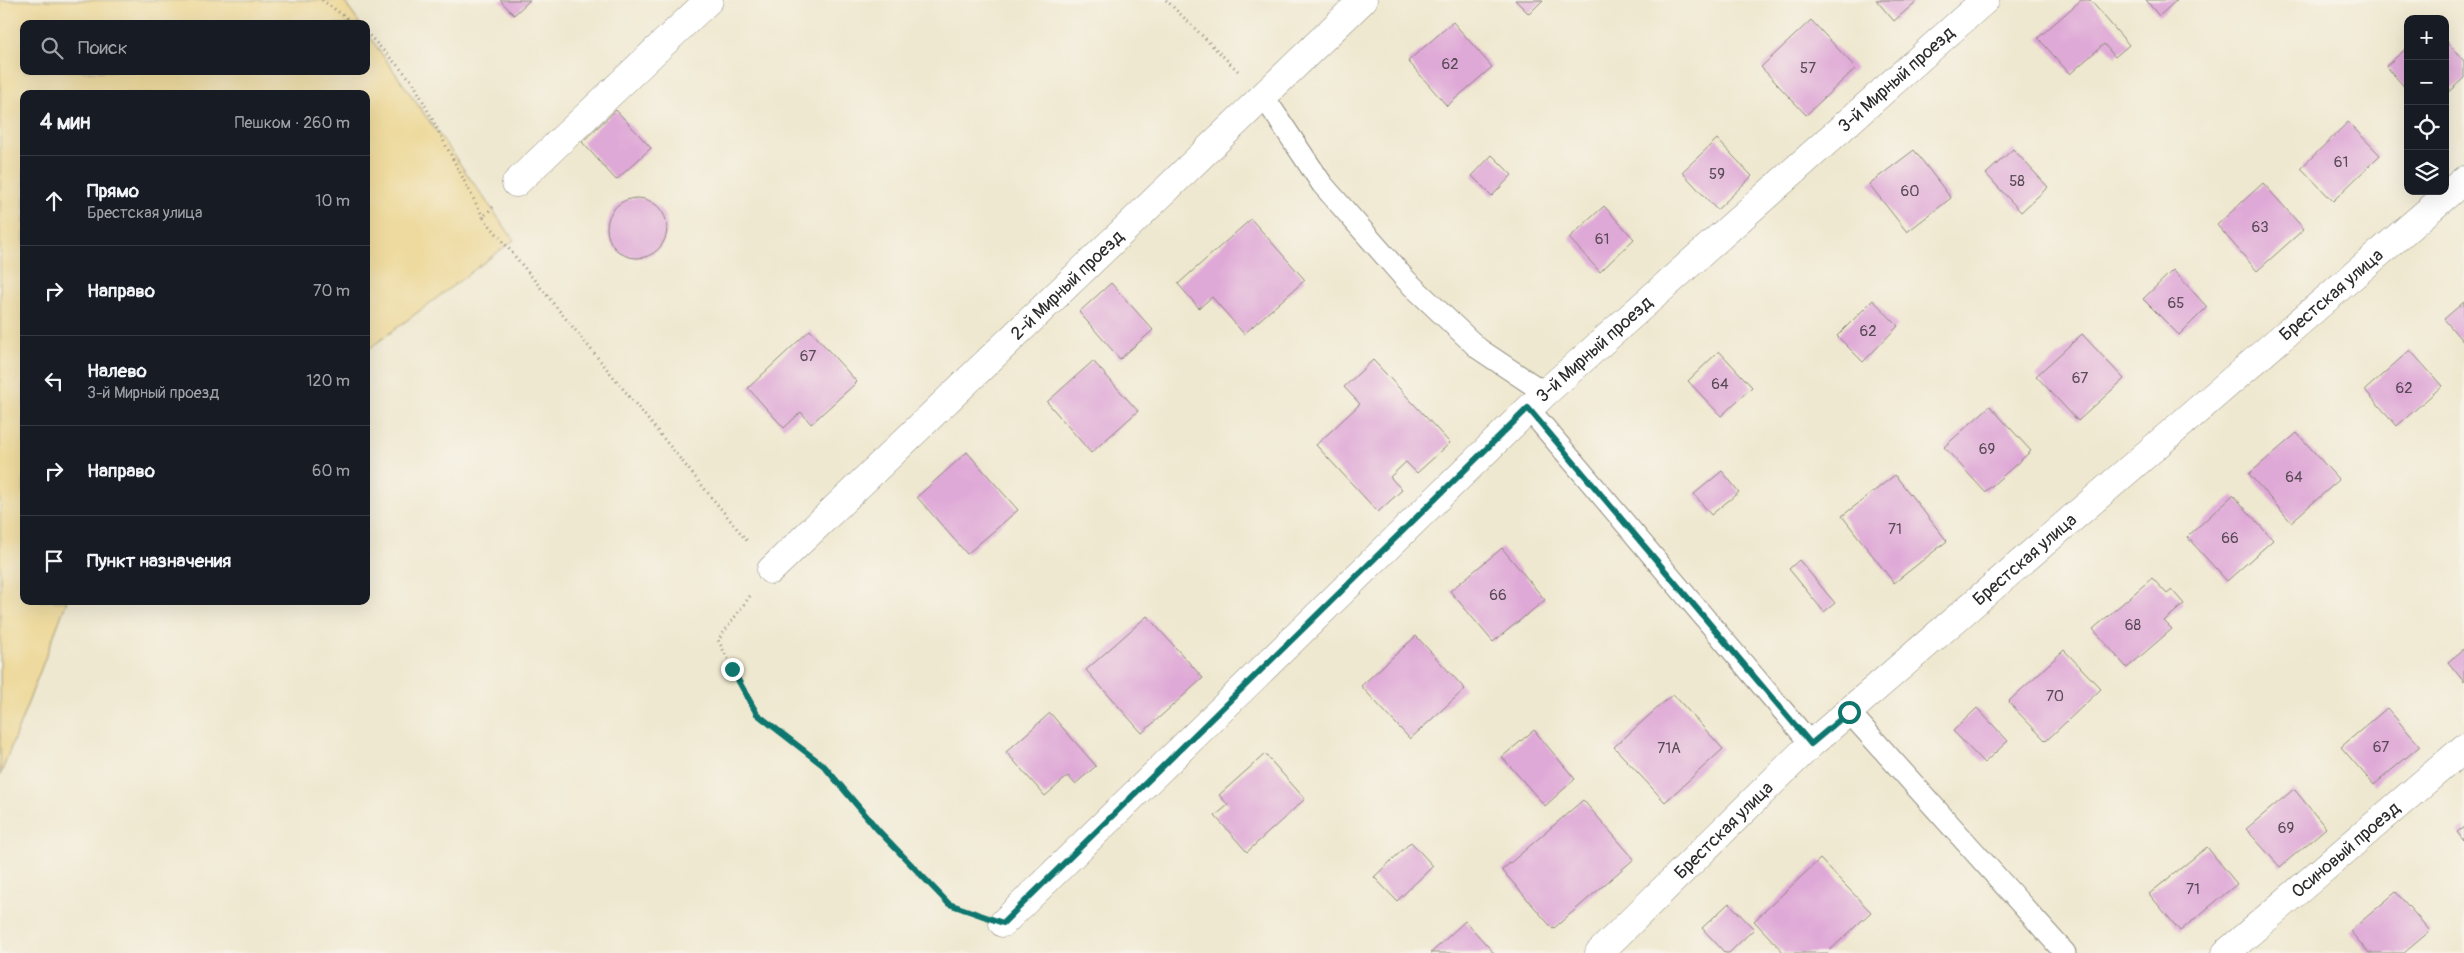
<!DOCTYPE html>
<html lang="ru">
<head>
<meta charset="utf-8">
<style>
  :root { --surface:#171b24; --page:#242831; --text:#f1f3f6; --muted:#9ea1a6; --line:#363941 }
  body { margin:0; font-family:Pangolin,sans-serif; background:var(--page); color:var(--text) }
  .controls { position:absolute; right:15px; top:15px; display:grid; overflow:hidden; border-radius:10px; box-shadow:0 5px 20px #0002 }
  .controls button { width:45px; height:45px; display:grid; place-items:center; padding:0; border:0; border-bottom:1px solid var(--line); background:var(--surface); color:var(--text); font:25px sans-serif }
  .stop { position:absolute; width:15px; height:15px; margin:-11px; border:4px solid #0f766e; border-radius:50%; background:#fff }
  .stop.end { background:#0f766e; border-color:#fff; box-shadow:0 1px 5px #0008 }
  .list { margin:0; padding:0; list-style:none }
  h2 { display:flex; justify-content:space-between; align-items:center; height:65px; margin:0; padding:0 20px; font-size:21px }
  h2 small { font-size:16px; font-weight:400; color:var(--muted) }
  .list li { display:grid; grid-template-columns:32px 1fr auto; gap:15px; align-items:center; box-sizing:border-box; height:90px; padding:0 20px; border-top:1px solid var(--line) }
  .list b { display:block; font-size:19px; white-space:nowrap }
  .list p { margin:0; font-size:16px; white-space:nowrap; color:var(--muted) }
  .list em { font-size:16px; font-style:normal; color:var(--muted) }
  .icon { flex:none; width:28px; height:28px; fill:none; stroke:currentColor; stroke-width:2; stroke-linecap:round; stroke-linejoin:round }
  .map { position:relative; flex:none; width:2464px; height:953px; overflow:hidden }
  .search { position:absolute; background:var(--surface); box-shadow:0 5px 20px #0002; left:20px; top:20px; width:350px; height:55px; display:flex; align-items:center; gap:12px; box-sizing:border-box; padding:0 18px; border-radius:10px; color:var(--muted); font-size:19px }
  .panel { position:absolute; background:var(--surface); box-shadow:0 5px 20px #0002; left:20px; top:90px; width:350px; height:515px; border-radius:10px }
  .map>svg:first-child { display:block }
  .sand { fill:#eeda9e; stroke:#8c8264 }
  .building { fill:#dfa9d7 }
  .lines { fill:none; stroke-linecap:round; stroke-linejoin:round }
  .service-casing { stroke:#8d8a7e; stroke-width:23 }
  .minor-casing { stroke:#8d8a7e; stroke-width:29 }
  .path { stroke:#8d8a7e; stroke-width:3; stroke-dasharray:1 4; stroke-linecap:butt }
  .service { stroke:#fff; stroke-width:21 }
  .minor { stroke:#fff; stroke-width:28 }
  .route { stroke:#0f766e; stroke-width:6 }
  .labels { text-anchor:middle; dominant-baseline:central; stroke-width:4; stroke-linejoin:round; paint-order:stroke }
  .number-label { font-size:15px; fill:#584a56 }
  .street-label { font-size:18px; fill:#2b2b2b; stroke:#f7f3e8 }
</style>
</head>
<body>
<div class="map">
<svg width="2464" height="953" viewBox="0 0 2464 953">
  <rect width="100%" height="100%" fill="#f7f3e8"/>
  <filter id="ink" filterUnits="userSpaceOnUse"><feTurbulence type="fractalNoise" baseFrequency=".02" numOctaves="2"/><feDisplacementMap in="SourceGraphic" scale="10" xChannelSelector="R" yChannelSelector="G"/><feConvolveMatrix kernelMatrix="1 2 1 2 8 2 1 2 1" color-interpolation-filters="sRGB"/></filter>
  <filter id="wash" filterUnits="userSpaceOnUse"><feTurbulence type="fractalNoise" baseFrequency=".0096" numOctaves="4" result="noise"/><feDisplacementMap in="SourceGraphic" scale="20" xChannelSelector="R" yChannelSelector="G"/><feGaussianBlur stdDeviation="1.12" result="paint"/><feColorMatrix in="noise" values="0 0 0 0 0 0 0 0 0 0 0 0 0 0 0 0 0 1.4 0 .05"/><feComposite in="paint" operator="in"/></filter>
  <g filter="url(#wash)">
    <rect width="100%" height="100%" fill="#efe8d0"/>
    <path class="sand" d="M 0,0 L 343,0 L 360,24 L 24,24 L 24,71 L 366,71 L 366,32 L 514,240 L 366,351 L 366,94 L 24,94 L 24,601 L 67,601 L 0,776 Z"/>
    <g id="blocks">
      <path class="building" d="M 500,0 L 530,0 L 514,15 Z
        M 1515,0 L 1543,0 L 1529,14 Z
        M 1876,0 L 1918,0 L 1894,21 Z
        M 2081,0 L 2090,0 L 2129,45 L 2115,57 L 2104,44 L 2070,74 L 2038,38 Z
        M 2146,0 L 2177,0 L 2159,16 Z
        M 1811,20 L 1856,68 L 1806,115 L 1761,67 Z
        M 1453,22 L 1492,67 L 1447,106 L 1408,61 Z
        M 2445,39 L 2464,61 L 2464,78 L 2445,95 Z
        M 2408,47 L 2408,91 L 2386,66 Z
        M 616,110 L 651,148 L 616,180 L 582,142 Z
        M 2348,122 L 2380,155 L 2333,201 L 2301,168 Z
        M 1717,139 L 1752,176 L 1717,210 L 1682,172 Z
        M 2013,149 L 2048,187 L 2021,212 L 1986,174 Z
        M 1914,150 L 1951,198 L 1907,232 L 1869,184 Z
        M 1492,155 L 1512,175 L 1492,196 L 1472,176 Z
        M 2263,183 L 2304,229 L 2257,271 L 2217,225 Z
        M607 228a30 30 0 1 1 60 0a30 30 0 1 1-60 0Z
        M 1604,206 L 1634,239 L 1600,272 L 1569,238 Z
        M 1251,219 L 1305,280 L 1244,334 L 1212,297 L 1199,308 L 1178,284 Z
        M 2173,270 L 2207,307 L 2179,335 L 2143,299 Z
        M 1111,283 L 1153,330 L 1120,359 L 1079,312 Z
        M 1873,300 L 1898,326 L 1863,362 L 1837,336 Z
        M 2464,302 L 2464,343 L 2444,319 Z
        M 810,330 L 857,382 L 811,424 L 801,412 L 784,428 L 748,388 Z
        M 2082,334 L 2124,379 L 2078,421 L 2036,376 Z
        M 2410,350 L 2442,386 L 2397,426 L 2365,390 Z
        M 1719,351 L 1752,387 L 1721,416 L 1688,381 Z
        M 1373,360 L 1450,443 L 1417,473 L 1406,462 L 1390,477 L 1402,490 L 1378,512 L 1316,445 L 1360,404 L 1344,387 Z
        M 1093,361 L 1138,411 L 1091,453 L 1047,402 Z
        M 1990,406 L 2031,451 L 1985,492 L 1944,447 Z
        M 2297,433 L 2339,480 L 2291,522 L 2249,474 Z
        M 967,452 L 1018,510 L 967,554 L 917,497 Z
        M 1722,471 L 1739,492 L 1711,515 L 1694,494 Z
        M 1895,475 L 1947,541 L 1894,583 L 1842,516 Z
        M 2233,495 L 2273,540 L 2227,581 L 2187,537 Z
        M 1502,548 L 1545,600 L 1493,642 L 1450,591 Z
        M 1799,560 L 1835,603 L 1824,612 L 1789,569 Z
        M 2152,578 L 2167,594 L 2172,590 L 2184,604 L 2164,621 L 2172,629 L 2127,668 L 2093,629 Z
        M 1147,616 L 1203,678 L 1142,733 L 1086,670 Z
        M 1416,636 L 1465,689 L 1410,739 L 1361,686 Z
        M 2464,649 L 2464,682 L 2448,662 Z
        M 2064,650 L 2101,689 L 2046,741 L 2008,702 Z
        M 1673,694 L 1723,749 L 1665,802 L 1614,747 Z
        M 1977,708 L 2008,741 L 1984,763 L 1953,731 Z
        M 2387,708 L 2420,746 L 2374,785 L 2341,747 Z
        M 1050,713 L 1096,766 L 1075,784 L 1068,776 L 1045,796 L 1006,752 Z
        M 1534,730 L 1575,779 L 1545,806 L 1502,757 Z
        M 1265,754 L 1305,799 L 1247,852 L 1215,816 L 1228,805 L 1219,795 Z
        M 2294,789 L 2326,828 L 2280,867 L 2246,829 Z
        M 1583,800 L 1634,859 L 1553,929 L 1502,870 Z
        M 2464,827 L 2464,841 L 2457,832 Z
        M 1411,842 L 1433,866 L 1397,901 L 1374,877 Z
        M 2207,847 L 2237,884 L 2180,931 L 2149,894 Z
        M 1820,859 L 1871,912 L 1827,953 L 1784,953 L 1754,921 Z
        M 2396,892 L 2430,931 L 2404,953 L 2369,953 L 2350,931 Z
        M 1729,903 L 1754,929 L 1729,953 L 1725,953 L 1702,928 Z
        M 1465,921 L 1494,953 L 1431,953 Z"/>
    </g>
  </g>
  <g filter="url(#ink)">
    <use href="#blocks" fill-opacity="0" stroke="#8d8a7e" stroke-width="1"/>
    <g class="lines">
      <g class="service-casing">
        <path id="service" d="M 1262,94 L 1322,184 L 1406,280 L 1479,349 L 1545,393
          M 1528,408 L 1811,744
          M 1849,712 L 2065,953"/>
      </g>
      <g class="minor-casing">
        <g id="minor">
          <path d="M 516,183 L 709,0"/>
          <path id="s1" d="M 771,570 L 1363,0"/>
          <path id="s2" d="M 1003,923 L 1545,393 L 1985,0"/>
          <path id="s3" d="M 1599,953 L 1811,744 L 2464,180"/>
          <path id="s4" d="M 2226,953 L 2464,748"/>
        </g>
      </g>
      <path class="path" d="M 322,0 L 355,24
        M 1166,0 L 1239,72
        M 366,32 L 413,82 L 483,217
        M 493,207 L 483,217 L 748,542
        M 750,596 L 718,640 L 757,714 L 824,765 L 878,830 L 949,904 L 972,912"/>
      <use href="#service" class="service"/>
      <use href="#minor" class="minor"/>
    </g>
  </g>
  <g class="lines" filter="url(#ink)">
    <path class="route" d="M 732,669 L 757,714 L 824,766 L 878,830 L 949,904 L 1003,923 L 1528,408 L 1811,744 L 1849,712"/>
  </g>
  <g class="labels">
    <g class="number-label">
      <text x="1450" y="64">62</text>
      <text x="1808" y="68">57</text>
      <text x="2341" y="162">61</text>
      <text x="1717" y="174">59</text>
      <text x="2017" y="181">58</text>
      <text x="1910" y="191">60</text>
      <text x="2260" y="227">63</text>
      <text x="1602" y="239">61</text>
      <text x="2176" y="303">65</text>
      <text x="1868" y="331">62</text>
      <text x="808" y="356">67</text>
      <text x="2080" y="378">67</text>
      <text x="1720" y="384">64</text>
      <text x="2404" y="388">62</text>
      <text x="1987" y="449">69</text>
      <text x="2294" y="477">64</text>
      <text x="1895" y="529">71</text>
      <text x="2230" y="538">66</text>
      <text x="1498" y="595">66</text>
      <text x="2133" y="625">68</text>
      <text x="2055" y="696">70</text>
      <text x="2381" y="747">67</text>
      <text x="1669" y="748">71А</text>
      <text x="2286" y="828">69</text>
      <text x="2193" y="889">71</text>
    </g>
    <g class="street-label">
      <text stroke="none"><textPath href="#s2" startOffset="1229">3-й Мирный проезд</textPath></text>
      <text stroke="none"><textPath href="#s1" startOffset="411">2-й Мирный проезд</textPath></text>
      <text stroke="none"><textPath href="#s3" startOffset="985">Брестская улица</textPath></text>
      <text stroke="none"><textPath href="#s2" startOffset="824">3-й Мирный проезд</textPath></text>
      <text stroke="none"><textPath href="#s3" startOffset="580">Брестская улица</textPath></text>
      <text stroke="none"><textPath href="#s3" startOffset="175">Брестская улица</textPath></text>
      <text stroke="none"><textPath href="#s4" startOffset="158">Осиновый проезд</textPath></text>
    </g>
  </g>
</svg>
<div class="controls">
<button>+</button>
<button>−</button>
<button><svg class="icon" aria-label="locate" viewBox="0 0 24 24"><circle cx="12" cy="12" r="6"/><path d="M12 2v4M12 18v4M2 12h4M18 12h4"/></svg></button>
<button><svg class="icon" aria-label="layers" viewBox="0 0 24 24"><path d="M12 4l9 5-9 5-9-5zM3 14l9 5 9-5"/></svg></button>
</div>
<div class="stop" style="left:1849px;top:712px"></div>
<div class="stop end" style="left:732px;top:669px"></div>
<div class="search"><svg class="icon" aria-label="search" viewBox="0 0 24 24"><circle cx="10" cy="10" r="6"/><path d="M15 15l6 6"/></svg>Поиск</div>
<section class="panel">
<h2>4 мин<small>Пешком · 260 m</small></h2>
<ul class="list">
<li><svg class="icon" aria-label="ahead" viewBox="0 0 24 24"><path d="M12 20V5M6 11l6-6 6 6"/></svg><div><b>Прямо</b><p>Брестская улица</p></div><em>10 m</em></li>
<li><svg class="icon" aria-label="right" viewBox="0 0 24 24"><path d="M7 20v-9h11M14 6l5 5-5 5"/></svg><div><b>Направо</b></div><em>70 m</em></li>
<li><svg class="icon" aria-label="left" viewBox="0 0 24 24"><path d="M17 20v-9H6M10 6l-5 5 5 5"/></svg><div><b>Налево</b><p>3-й Мирный проезд</p></div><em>120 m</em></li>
<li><svg class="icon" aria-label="right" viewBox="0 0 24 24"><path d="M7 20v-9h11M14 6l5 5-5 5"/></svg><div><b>Направо</b></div><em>60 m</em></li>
<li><svg class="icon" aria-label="arrive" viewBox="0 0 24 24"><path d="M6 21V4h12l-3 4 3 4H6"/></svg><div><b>Пункт назначения</b></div></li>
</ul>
</section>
</div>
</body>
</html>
